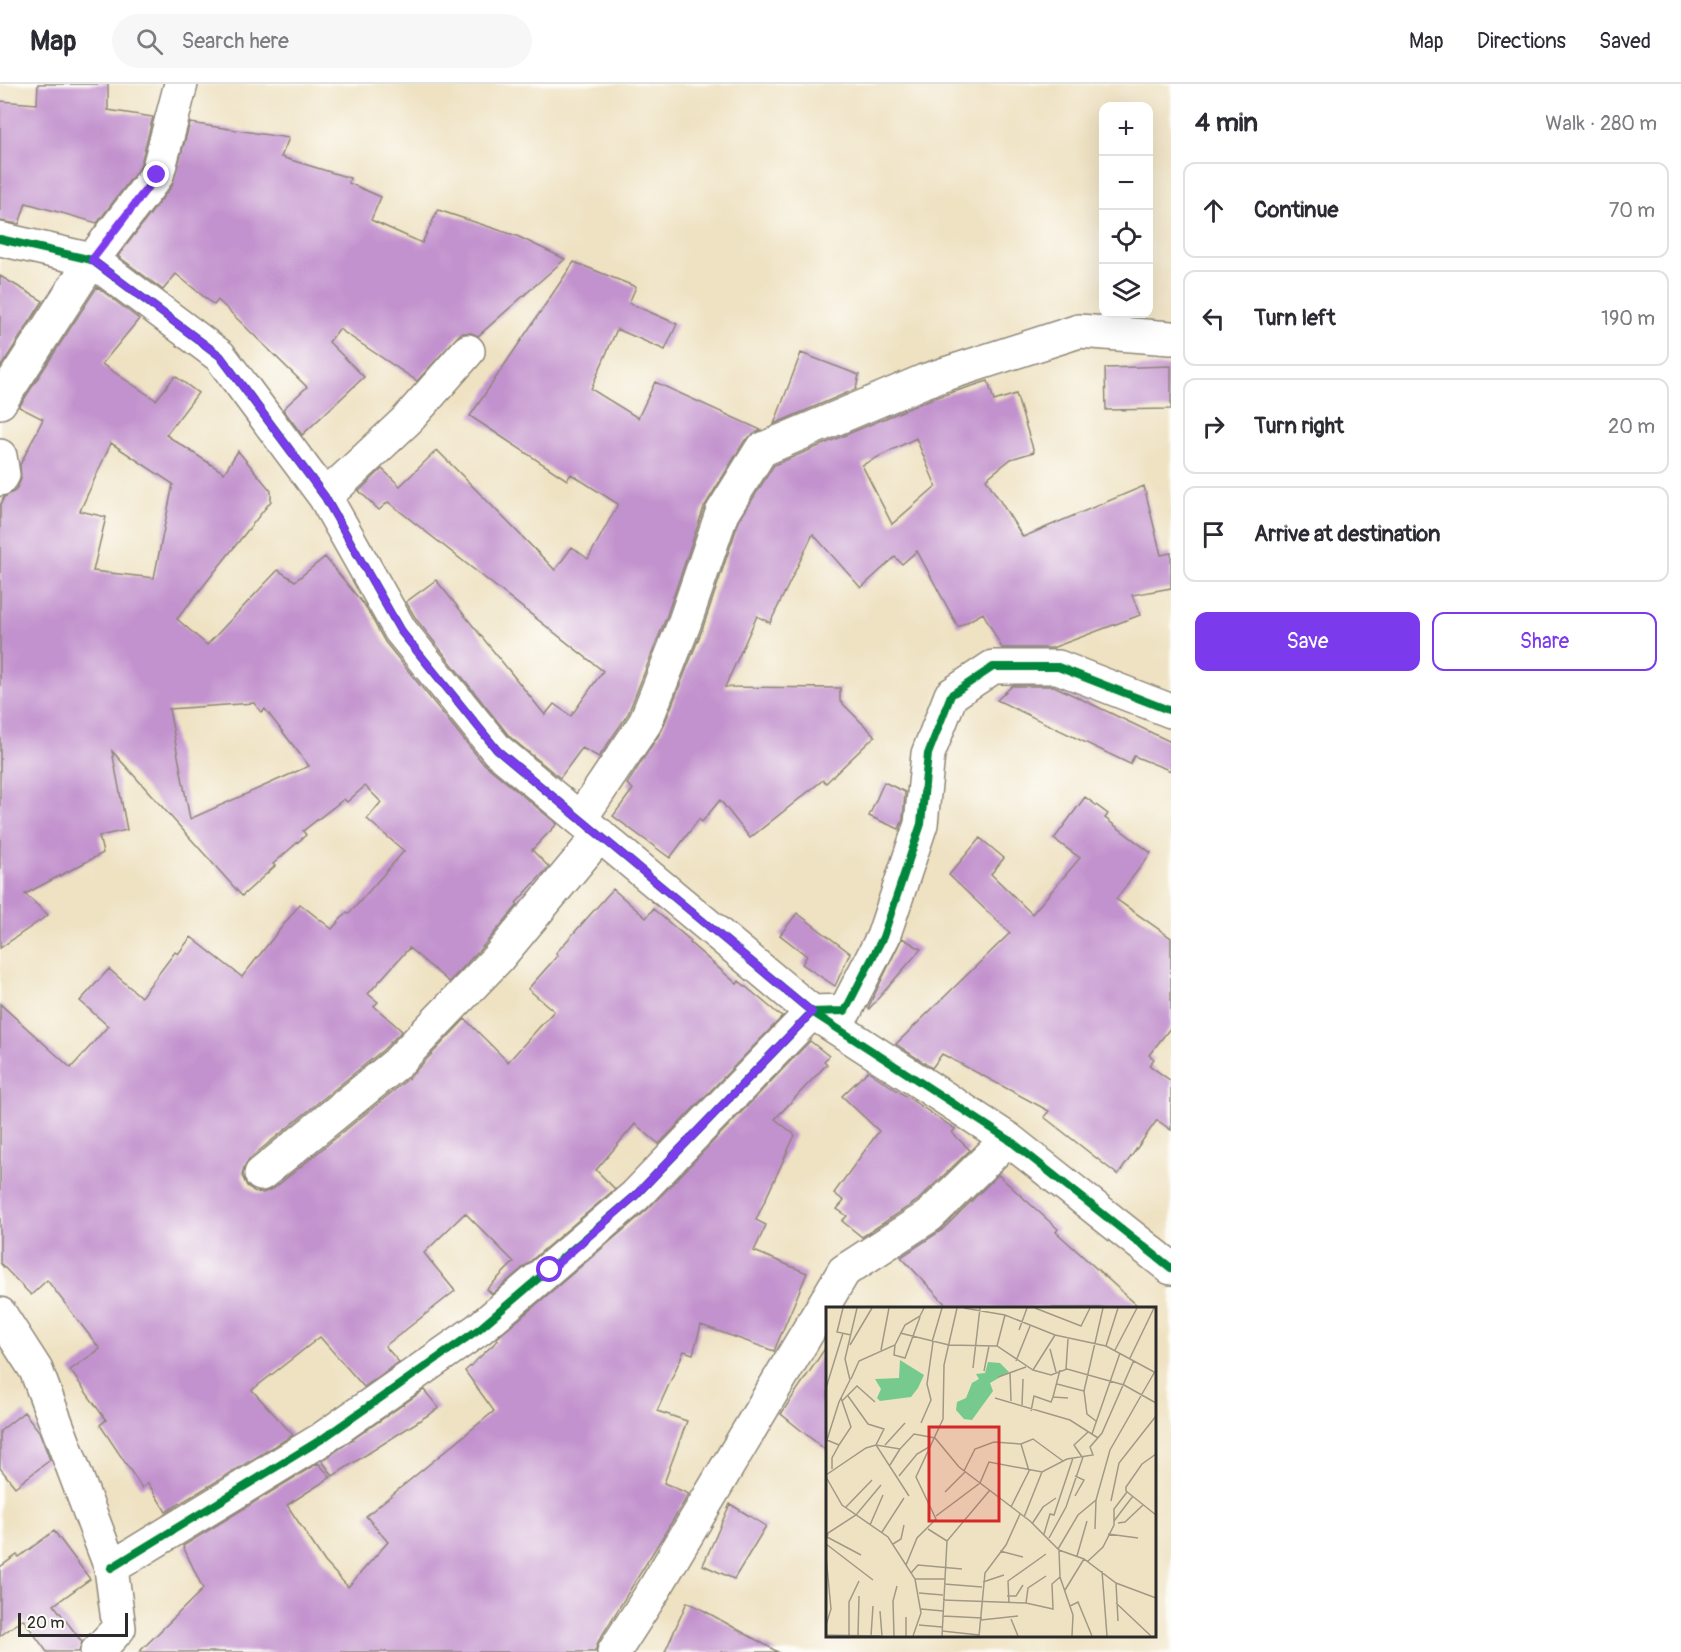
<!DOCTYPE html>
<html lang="en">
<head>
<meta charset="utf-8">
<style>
  :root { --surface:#fff; --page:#f7f7f7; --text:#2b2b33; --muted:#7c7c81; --line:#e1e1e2; --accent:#7c3aed }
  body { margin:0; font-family:Pangolin,sans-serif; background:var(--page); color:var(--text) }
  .controls { position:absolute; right:18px; top:18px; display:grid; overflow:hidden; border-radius:12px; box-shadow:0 6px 24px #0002 }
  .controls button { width:54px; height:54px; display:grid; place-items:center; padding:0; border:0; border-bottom:2px solid var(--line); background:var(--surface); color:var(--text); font:30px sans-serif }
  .scale { position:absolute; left:18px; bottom:15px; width:110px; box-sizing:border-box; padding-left:6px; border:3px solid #2b2b2b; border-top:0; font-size:16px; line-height:21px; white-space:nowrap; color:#2b2b2b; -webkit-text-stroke:4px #fdfcf7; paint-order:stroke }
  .stop { position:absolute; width:18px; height:18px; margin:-14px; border:4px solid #7c3aed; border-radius:50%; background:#fff }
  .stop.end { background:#7c3aed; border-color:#fff; box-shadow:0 2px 6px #0008 }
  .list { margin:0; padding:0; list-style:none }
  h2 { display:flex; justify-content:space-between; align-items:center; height:78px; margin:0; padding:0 24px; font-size:26px }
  h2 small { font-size:20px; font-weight:400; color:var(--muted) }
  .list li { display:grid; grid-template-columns:39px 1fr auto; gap:18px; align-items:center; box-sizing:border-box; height:96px; margin:0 12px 12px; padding:0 12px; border:2px solid var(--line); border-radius:12px }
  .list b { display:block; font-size:22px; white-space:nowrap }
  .list em { font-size:20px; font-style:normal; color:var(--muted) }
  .actions { display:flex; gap:12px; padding:18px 24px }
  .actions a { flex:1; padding:14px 0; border:2px solid var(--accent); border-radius:12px; text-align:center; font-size:21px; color:var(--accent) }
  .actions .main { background:var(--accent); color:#fff }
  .icon { flex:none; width:33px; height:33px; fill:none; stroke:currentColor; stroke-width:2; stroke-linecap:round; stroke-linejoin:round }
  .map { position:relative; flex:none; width:1171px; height:1568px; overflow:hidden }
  header { display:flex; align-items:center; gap:36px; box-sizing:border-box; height:84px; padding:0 30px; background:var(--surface); border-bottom:2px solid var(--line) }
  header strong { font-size:28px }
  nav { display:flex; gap:33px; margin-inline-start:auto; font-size:21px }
  .search { width:420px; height:54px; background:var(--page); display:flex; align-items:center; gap:15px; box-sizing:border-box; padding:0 21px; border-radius:33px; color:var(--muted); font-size:22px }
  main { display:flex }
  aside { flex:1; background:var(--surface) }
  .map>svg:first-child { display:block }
  .building { fill:#c292ce; fill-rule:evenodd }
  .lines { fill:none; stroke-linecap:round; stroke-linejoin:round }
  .minor-casing { stroke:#8d8677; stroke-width:36 }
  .minor { stroke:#fff; stroke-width:33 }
  .cycleway-casing { stroke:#fdfcf7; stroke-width:11 }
  .cycleway { stroke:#00873e; stroke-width:8 }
  .route { stroke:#7c3aed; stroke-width:8 }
  .inset-road { fill:none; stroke:#a19986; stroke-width:1.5 }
  .view { fill:#d62828; fill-opacity:0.15; stroke:#d62828; stroke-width:3 }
  .inset-edge { fill:none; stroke:#2b2b2b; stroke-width:3 }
</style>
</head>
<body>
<header>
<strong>Map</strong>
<div class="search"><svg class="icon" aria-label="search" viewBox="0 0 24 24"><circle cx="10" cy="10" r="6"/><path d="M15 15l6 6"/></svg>Search here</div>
<nav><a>Map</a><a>Directions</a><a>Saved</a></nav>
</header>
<main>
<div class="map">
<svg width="1171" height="1568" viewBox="0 0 1171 1568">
  <rect width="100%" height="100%" fill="#fdfcf7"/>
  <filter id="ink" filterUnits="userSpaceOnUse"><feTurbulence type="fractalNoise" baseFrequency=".0167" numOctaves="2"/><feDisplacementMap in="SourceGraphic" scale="12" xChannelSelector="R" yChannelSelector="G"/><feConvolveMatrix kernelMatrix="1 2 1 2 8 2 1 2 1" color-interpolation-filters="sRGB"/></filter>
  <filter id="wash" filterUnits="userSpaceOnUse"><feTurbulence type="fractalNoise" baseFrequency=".008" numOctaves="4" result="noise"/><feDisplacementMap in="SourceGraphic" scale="24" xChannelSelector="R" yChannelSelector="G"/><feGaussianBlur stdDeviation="1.35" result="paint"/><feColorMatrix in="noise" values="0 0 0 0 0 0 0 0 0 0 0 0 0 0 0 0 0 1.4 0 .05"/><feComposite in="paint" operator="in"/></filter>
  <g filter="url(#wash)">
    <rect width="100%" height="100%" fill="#efe2c3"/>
    <g id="blocks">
      <path class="building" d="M 38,0 L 108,0 L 108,26 L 153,33 L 140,83 L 97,139 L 26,119 L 19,140 L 0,137 L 0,17 L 37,20 Z
        M 190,39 L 289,54 L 281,73 L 350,94 L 349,99 L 381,113 L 371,136 L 422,159 L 438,126 L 517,152 L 565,175 L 478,252 L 471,249 L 461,249 L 417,297 L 339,245 L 329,258 L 364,293 L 302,351 L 283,325 L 307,303 L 218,216 L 214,221 L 176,190 L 163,206 L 118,172 L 172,102 Z
        M 574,178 L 636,203 L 629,219 L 677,240 L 665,266 L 617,245 L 591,305 L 638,334 L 655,298 L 761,346 L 745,356 L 704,423 L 666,534 L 628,630 L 599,673 L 582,664 L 560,694 L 510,653 L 416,535 L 406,518 L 436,496 L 545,631 L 554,620 L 571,632 L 603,587 L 388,418 L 379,426 L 359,407 L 382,385 L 400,402 L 437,366 L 555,486 L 572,463 L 588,475 L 618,420 L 571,390 L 567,396 L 470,332 Z
        M 0,192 L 43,217 L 0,284 Z
        M 97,203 L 139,235 L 102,280 L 156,316 L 175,292 L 198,309 L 166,351 L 224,389 L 238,367 L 271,407 L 271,417 L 177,535 L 207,561 L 278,486 L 295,497 L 325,473 L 365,522 L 385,558 L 482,678 L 557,740 L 532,766 L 549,783 L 516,819 L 518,821 L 484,861 L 449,898 L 409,864 L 368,910 L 378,918 L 374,922 L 402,947 L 383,966 L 249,1075 L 244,1083 L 242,1092 L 247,1102 L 255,1108 L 263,1109 L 273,1105 L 408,995 L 465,935 L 508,978 L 554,927 L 528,905 L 558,871 L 556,869 L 613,805 L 646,834 L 653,825 L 691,857 L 690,859 L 737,900 L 739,897 L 782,933 L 659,1060 L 635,1040 L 596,1086 L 615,1105 L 492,1210 L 487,1205 L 514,1178 L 465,1129 L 424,1169 L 455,1207 L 385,1262 L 399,1278 L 364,1303 L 320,1253 L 252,1306 L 293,1351 L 166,1428 L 148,1399 L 142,1404 L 100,1341 L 106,1336 L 70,1286 L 100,1265 L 47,1196 L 31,1211 L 0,1179 L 0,920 L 71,984 L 108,942 L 80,917 L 109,885 L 141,913 L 175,868 L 178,870 L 191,853 L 242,893 L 300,820 L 332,845 L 347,828 L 349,830 L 404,767 L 367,735 L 381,718 L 365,702 L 347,718 L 344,715 L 303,747 L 306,751 L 273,780 L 275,782 L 242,812 L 112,667 L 127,746 L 99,752 L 103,769 L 25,810 L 48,831 L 0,864 L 0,422 L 4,413 L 15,407 L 18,402 L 21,395 L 20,381 L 43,335 L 19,323 ZM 111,359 L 173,400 L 154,494 L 93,487 L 106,433 L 80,427 ZM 254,619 L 261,628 L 265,625 L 309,682 L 190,735 L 169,625 Z
        M 801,269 L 859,291 L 856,305 L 774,340 Z
        M 1171,282 L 1171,325 L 1106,326 L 1105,284 Z
        M 988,297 L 994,317 L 1016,310 L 1034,368 L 1011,375 L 986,395 L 1023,453 L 1144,402 L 1161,471 L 1171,469 L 1171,504 L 1132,511 L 1140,531 L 1052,564 L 1002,564 L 983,529 L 958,543 L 917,467 L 902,480 L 895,473 L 861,504 L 813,450 L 770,539 L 757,532 L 725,603 L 840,604 L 840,617 L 875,652 L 826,699 L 823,696 L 750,754 L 720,716 L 702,738 L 699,735 L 670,774 L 613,732 L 633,705 L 627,700 L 662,646 L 702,546 L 739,437 L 774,381 L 931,315 ZM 916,354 L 936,402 L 892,440 L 862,381 Z
        M 1012,602 L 1054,602 L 1171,658 L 1171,687 L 1134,672 L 1130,680 L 997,616 Z
        M 884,698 L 905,708 L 903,736 L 899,745 L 869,732 Z
        M 1085,713 L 1108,730 L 1105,734 L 1151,769 L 1116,815 L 1171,854 L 1171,943 L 1149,971 L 1154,975 L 1149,981 L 1171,997 L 1171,1046 L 1157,1036 L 1118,1091 L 1044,1033 L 1049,1027 L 942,970 L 932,984 L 896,960 L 1010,849 L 949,791 L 980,754 L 1004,774 L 991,790 L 1032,830 L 1080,774 L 1054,755 Z
        M 797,829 L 850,869 L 835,902 L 802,880 L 807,872 L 780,851 Z
        M 902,854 L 921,865 L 869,925 L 868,924 Z
        M 810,957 L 829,972 L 824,977 L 827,980 L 775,1035 L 795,1051 L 756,1136 L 766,1141 L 754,1167 L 807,1189 L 774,1267 L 701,1241 L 693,1270 L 684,1267 L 657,1327 L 687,1337 L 664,1399 L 689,1410 L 598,1558 L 595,1568 L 139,1568 L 203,1505 L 183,1462 L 318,1379 L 331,1393 L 287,1421 L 325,1478 L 348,1503 L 388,1458 L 366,1432 L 494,1327 L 465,1287 L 498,1256 L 497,1254 L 648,1125 Z
        M 868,987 L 955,1045 L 952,1049 L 970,1066 L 917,1117 L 862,1153 L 842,1137 L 847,1132 L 837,1125 L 844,1117 L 834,1109 L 879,1047 L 842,1012 Z
        M 998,1091 L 1058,1145 L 1056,1148 L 1140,1224 L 949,1224 L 901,1173 L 942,1146 Z
        M 828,1260 L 828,1368 L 781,1330 Z
        M 424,1306 L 439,1324 L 333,1392 L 322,1377 Z
        M 24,1328 L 39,1347 L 50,1376 L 15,1403 L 0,1384 L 0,1347 Z
        M 730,1420 L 766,1442 L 734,1495 L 703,1481 Z
        M 54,1447 L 90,1495 L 54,1521 L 82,1558 L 79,1568 L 47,1568 L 23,1535 L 0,1552 L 0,1483 L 17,1471 L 19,1473 Z
        M 687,1518 L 701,1525 L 778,1568 L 665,1568 Z"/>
    </g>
  </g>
  <g filter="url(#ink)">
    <use href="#blocks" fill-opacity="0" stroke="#8d8677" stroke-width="1.5"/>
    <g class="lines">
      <g class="minor-casing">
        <path id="minor" d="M 0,155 L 92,176 L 220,272 L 325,413 L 400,546 L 497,666 L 812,928 L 1008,1055 L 1171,1184
          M 0,318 L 92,176 L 157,91 L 181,0
          M 0,372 L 3,391 L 0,395
          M 325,413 L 407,336 L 468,267
          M 580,735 L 645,639 L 684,540 L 722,429 L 761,366 L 924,297 L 1079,247 L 1171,254
          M 261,1090 L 396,980 L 498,874 L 600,751
          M 0,1230 L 36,1286 L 111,1484 L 119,1544 L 97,1568
          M 111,1484 L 322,1355 L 479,1245 L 635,1112 L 812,928 L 845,927 L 883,853 L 921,740 L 928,670 L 951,611 L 993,583 L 1058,583 L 1171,627
          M 614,1568 L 652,1509 L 844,1187 L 929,1132 L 1008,1055"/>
      </g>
      <use href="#minor" class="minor"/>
      <g class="cycleway-casing">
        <path id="cycleway" d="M 0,155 L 92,176 L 220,272 L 325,413 L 400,546 L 497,666 L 812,928 L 1008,1055 L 1171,1184
          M 111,1484 L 322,1355 L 479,1245 L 635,1112 L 812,928 L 845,927 L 883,853 L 921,740 L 928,670 L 951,611 L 993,583 L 1058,583 L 1171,627"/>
      </g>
      <use href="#cycleway" class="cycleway"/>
    </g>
  </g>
  <g class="lines" filter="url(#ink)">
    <path class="route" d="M 157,91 L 92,176 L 220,272 L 325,413 L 400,546 L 497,666 L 812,928 L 635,1112 L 550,1186"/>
  </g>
  <g transform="translate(826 1223)">
    <rect width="330" height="330" fill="#efe2c3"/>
    <path d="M 74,53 L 98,68 L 92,81 L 85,90 L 54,94 L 51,91 L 55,82 L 49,72 L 73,71 ZM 162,55 L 174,56 L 183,65 L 164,76 L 167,84 L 146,113 L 138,112 L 130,103 L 131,95 L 140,91 L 146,76 L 153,72 L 150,67 L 159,66 Z" fill="#76ca8d"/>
    <path class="inset-road" d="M 17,1 L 11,25 L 25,28M 138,1 L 179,8 L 229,28 L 280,39 L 330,66M 209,1 L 255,19 L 264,1M 193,23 L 201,1M 74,26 L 123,38 L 171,39 L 207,63 L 225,68 L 241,62 L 298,78 L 330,96M 106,35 L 116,1M 24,38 L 46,1M 69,38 L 68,48 L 79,51 L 94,10M 171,39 L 179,8M 280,39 L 292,1M 224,42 L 230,65M 55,43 L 63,1M 289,43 L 311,1M 304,51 L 328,1M 190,54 L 204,19M 147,61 L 154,1M 240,62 L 242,32M 207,63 L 229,28M 158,64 L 163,39M 184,66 L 185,94M 172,70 L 200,60M 25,72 L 33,54 L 69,38 L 79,18 L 94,9 L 98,1M 231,77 L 258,84 L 261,107 L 270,114M 0,81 L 17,26M 258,84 L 277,1M 22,89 L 42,117 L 58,122 L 50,138 L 83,189M 227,90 L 234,63M 169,91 L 244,113 L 272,131M 16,94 L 31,79 L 49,95M 196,98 L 197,72M 205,104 L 208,89 L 225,95 L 227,90 L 242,91M 95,116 L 105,93 L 101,77 L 107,35M 266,127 L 294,46M 1,133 L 13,138 L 25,120 L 15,91M 0,136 L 13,95 L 24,73 L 19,52 L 31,1M 59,138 L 79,116M 330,147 L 316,157 L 300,180 L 300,184 L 330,208M 256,150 L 248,138 L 262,125M 64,158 L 74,142M 6,162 L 6,151 L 13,138M 138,164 L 149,142 L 168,135 L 195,137 L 207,132 L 237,154M 0,168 L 40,141 L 50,138 L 74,142 L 88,127 L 109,131 L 133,160 L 204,214 L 233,243 L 258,252 L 290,276 L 330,291M 73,169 L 91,147 L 103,140M 0,170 L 16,198 L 62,230 L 89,272 L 95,306 L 87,329M 119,185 L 139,165M 249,189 L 258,173 L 249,169M 285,194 L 293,156 L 330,109M 20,200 L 46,173M 185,200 L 203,164 L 195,137M 110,209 L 154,176 L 163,155 L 216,165 L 241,152 L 267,148 L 264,140 L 276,126 L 308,53M 198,210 L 216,165M 288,214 L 307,189M 292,216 L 299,215 L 317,198M 206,217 L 217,200 L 230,191M 44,218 L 57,188M 102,222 L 121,234M 269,222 L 270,193 L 284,143 L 328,66M 56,225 L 78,191M 218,227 L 224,207 L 228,208 L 247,151M 282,227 L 312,231M 1,230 L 35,248M 1,231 L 2,226 L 30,208 L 55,178M 223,231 L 240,200 L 257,150M 0,237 L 47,273M 67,237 L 75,232 L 78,218M 232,242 L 252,208 L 270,193M 233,243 L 234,270 L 247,308 L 246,329M 174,244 L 197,250M 0,249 L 5,302 L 0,318M 251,249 L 261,214M 261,255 L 277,240 L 288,218 L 288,202 L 301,185M 80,258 L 91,231 L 110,212 L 90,170 L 117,112 L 118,58 L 131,1M 276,264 L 281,329M 85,266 L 92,258 L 136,262M 89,272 L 119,272M 157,275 L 178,268M 290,276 L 292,314M 118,277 L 156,280M 239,283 L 258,252M 93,286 L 117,288M 181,289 L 190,289 L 197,278M 117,293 L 200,296 L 227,302 L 226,277 L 234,270M 183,296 L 182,274 L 220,247M 200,296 L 202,281 L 220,269M 290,296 L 325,329M 244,299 L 252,295 L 266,329M 95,302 L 117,304M 54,304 L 56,329M 117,309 L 156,311M 185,312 L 192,329M 155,313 L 192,309M 93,318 L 116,320M 116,324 L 153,328M 0,328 L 55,329M 23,329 L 23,295 L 33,274M 32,329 L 33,289M 45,329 L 47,299M 68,329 L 67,294 L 71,279M 80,329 L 80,310M 116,329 L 121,234 L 164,183M 153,329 L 159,266 L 180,238 L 194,207"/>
    <path class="view" d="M 103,120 L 173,120 L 173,214 L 103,214 Z"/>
    <rect width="330" height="330" class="inset-edge"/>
  </g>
</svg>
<div class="controls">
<button>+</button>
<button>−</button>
<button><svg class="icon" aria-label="locate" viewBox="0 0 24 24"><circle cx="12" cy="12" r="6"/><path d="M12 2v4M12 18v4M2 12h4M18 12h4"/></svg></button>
<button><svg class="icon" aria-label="layers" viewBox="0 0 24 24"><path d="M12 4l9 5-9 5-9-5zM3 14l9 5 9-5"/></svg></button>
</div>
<div class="scale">20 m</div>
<div class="stop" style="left:550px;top:1186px"></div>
<div class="stop end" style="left:157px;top:91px"></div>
</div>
<aside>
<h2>4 min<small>Walk · 280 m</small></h2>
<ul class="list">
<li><svg class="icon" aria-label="ahead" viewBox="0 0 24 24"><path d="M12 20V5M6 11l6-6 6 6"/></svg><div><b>Continue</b></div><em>70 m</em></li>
<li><svg class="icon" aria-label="left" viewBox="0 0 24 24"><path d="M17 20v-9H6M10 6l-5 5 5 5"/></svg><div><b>Turn left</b></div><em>190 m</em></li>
<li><svg class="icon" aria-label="right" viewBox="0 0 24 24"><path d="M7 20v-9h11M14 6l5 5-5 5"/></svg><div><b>Turn right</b></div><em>20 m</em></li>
<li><svg class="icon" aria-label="arrive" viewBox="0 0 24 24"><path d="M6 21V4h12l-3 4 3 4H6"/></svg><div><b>Arrive at destination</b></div></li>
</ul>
<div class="actions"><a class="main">Save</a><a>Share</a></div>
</aside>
</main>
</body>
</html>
